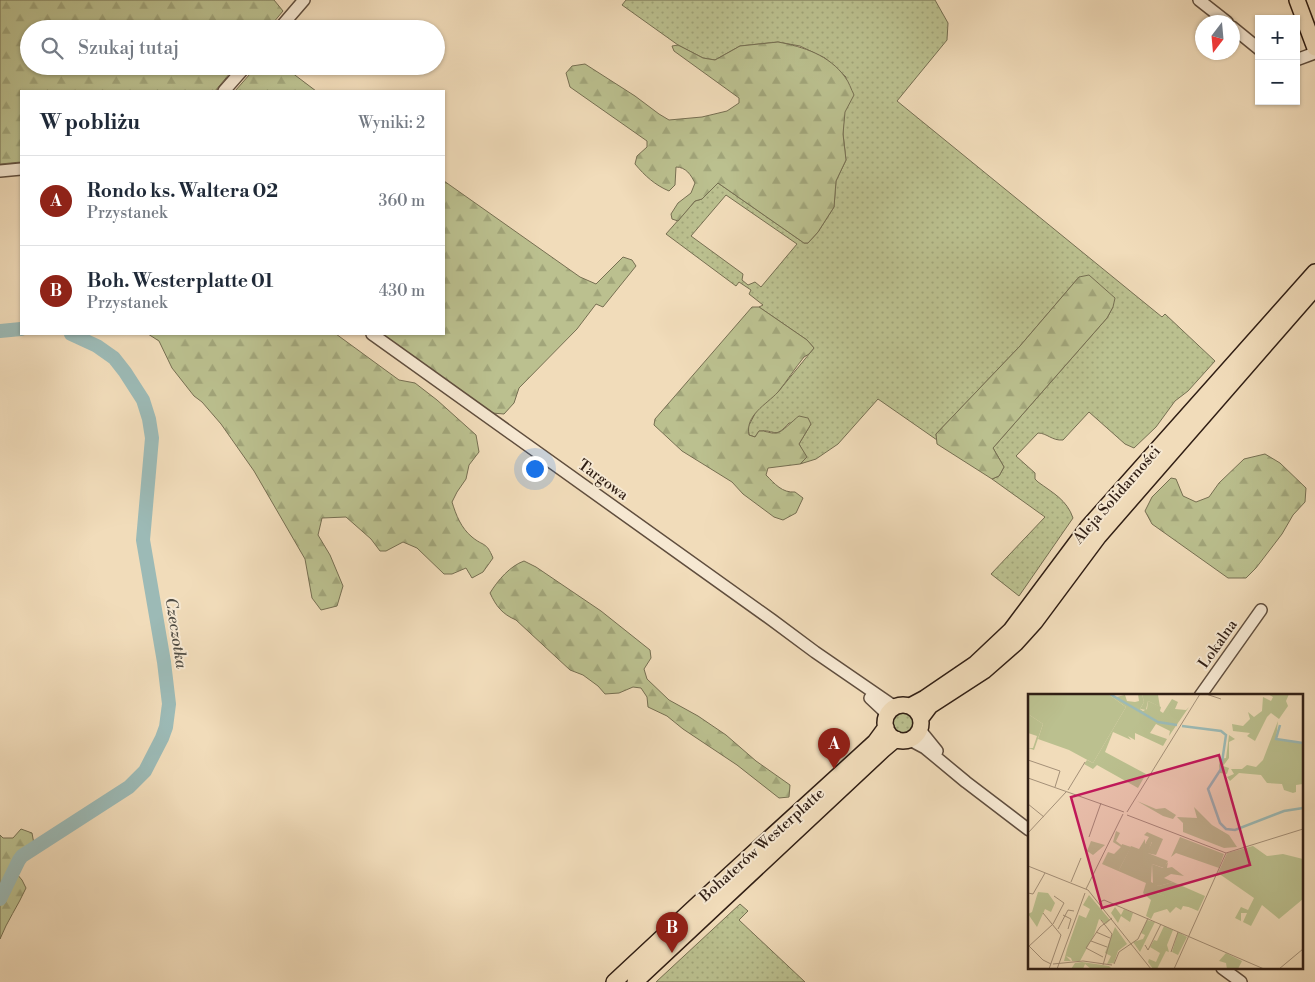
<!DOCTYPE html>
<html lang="pl">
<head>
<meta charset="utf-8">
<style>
  :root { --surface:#fff; --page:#f2f2f3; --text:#1f2937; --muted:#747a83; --line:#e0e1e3; --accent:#8f2418 }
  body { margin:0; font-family:"Libre Bodoni",serif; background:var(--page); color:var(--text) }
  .controls { position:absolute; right:15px; top:15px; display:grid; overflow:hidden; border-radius:0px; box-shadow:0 1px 4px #0004 }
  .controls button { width:45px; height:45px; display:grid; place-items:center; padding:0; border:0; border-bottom:1px solid var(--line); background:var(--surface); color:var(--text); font:25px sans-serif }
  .compass { position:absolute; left:1195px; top:15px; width:45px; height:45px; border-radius:50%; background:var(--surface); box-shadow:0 1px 4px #0004; rotate:196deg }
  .you { position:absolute; left:534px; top:468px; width:18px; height:18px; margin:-12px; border:4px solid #fff; border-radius:50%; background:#1a73e8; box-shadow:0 0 0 8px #1a73e833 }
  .badge { display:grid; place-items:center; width:32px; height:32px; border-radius:50%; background:var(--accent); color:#fff; font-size:16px; font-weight:700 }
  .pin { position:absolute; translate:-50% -41px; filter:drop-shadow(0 1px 2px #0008) }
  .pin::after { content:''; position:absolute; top:26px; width:18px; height:15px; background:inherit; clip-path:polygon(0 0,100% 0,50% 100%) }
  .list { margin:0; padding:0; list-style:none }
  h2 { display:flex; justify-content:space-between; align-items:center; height:65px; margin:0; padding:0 20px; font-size:21px }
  h2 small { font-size:16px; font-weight:400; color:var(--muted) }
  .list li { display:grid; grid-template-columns:32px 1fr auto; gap:15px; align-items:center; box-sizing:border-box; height:90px; padding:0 20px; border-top:1px solid var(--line) }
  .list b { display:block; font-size:19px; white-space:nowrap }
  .list p { margin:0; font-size:16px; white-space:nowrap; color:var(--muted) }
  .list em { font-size:16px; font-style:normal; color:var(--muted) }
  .icon { flex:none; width:28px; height:28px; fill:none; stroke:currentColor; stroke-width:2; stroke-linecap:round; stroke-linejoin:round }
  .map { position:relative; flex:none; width:1315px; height:982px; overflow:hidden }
  .search { position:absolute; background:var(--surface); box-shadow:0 1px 4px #0004; left:20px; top:20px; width:425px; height:55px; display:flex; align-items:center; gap:12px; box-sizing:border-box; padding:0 18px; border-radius:28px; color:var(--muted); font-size:19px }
  .panel { position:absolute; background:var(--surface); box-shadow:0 1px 4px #0004; left:20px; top:90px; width:425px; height:245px; border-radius:0px }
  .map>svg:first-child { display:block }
  .grass { fill:url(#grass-dots); stroke:#766f52; fill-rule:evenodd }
  .forest { fill:url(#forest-firs); stroke:#766f52 }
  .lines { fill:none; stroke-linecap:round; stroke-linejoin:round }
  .river { stroke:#9cbab6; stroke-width:14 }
  .minor-casing { stroke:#604e3e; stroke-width:14 }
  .major-casing { stroke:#301e14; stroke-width:18 }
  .minor { stroke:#f6e8d2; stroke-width:11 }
  .major { stroke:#f1dcba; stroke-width:15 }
  .labels { text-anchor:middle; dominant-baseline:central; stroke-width:4; stroke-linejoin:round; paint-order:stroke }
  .street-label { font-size:15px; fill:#301e14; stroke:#f6e8d2 }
  .water-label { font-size:16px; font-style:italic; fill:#504d45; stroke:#f6e8d2 }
  .inset-river { fill:none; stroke:#9cbab6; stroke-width:2.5 }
  .inset-road { fill:none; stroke:#a49078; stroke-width:1 }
  .view { fill:#c2185b; fill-opacity:0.15; stroke:#c2185b; stroke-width:2.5 }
  .inset-edge { fill:none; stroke:#301e14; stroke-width:2.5 }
</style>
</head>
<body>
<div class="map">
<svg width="1315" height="982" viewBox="0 0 1315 982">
  <defs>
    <pattern id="grass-dots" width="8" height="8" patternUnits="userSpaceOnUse" patternTransform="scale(1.25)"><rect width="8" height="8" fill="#bbc08f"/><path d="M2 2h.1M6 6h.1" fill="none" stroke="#a1a57a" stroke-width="1.8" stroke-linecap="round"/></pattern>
    <pattern id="forest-firs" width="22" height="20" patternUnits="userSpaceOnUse" patternTransform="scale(1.25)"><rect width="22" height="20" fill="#bbc08f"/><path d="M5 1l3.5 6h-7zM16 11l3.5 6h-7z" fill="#a1a57a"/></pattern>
  </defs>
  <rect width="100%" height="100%" fill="#f1dcba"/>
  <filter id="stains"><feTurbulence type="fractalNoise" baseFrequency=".004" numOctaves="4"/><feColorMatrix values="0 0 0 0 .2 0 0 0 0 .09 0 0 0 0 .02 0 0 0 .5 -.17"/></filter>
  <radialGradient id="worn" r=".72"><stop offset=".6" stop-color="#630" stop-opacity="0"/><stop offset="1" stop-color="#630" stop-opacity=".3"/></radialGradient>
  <path class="grass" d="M 626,0 L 935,0 L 948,23 L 947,40 L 897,101 L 1162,317 L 1165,314 L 1215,361 L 1188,391 L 1175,401 L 1156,427 L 1134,448 L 1125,444 L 1089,412 L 1063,440 C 1052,441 1047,433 1038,433 L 1016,456 L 1035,473 L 1035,479 L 1038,482 C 1053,493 1067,500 1073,518 L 1019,596 L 991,574 L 1045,517 L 992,479 L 999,476 L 1004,467 L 993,448 L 1107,318 L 1113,307 L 1079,277 L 1020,346 L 936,434 L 937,440 L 878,399 L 838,444 L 816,459 L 800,464 L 806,457 L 799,444 L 811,424 L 789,423 C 774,440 776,429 759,431 L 755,437 L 749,435 L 748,427 L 757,410 L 778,392 L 814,348 L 807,340 L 759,307 L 763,305 L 749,294 L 751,290 L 739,282 L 736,286 L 666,234 L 695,201 L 702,199 L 718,183 L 804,243 L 808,243 L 818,232 L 834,207 L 836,181 L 846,160 L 843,134 L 846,77 L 825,58 L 800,46 L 778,42 L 740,46 L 715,60 L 703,58 L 678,45 L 622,5 ZM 726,195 L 797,244 L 761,287 L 755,282 L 748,285 L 742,280 L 743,274 L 691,236 Z
    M892 724a11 11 0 1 1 22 0a11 11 0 1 1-22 0Z
    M 740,904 L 748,911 L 739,920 L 805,982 L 656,982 Z"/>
  <path class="forest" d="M 0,0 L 274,0 L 283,11 L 268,29 L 29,29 L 29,66 L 236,66 L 215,91 L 21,91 L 21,162 L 0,164 Z
    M 778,42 C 804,47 829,55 845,77 C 849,82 851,89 854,95 L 845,112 L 843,134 L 846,160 L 836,181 L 834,207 L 818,232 L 808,243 L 804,243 L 718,183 L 702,199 L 695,201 L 678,221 L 672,219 L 671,214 L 678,203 L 691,193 L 695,183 C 691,175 686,167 676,167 L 675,185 L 669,191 C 655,185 645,176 635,164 L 637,156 L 647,147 L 647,141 L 570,87 L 566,73 L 572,66 L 585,64 L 635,96 L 659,114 L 669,120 L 702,117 L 727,111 L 739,103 L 739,98 L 674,51 L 672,46 L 678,45 L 703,58 L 715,60 L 740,46 Z
    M 257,66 L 283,66 L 316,91 L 235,91 Z
    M 444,181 L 580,277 L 596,284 L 623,257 L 632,260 L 636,266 L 603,307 L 596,304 L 577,329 L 519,388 L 514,403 L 504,414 L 492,413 L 382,334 L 444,334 Z
    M 1089,275 L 1115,298 L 1113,307 L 1107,318 L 993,448 L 1004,467 L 999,476 L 992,479 L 937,444 L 936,434 L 1020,346 L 1079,277 Z
    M 752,307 L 759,307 L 807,340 L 814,348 L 809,354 L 804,357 C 795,368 787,381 778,392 C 766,405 745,415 749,435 L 755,437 L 759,431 C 765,430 770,434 776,433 C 782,433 793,420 799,416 L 808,418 L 811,424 L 799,444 L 807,457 L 800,464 L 768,468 L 766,475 C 775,484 782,493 795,492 L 803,498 L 796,513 L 783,520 L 774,517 L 743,494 L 732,482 L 682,451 L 654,425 L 655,419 Z
    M 148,334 L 336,334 L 399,380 L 415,383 L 437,400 L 476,435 L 479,452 L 469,465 L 466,479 L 457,492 L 452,502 C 456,515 461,528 472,537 C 484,547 486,541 493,558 L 483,572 L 472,578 L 466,568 L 452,574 L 444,574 L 417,548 L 403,542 L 386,551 L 380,551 L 371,539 L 346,517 L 322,518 L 318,535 L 330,555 L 343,586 L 337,606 L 321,610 L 312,598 L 305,559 L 254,471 L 221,424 L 202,402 L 194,396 L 172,368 L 159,341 Z
    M 1265,454 L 1280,463 L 1306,488 L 1305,502 L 1293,515 L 1282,534 L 1256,568 L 1246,578 L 1228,578 L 1152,524 L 1145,511 L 1152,497 L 1171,478 L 1176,479 L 1183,496 L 1196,502 L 1209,497 L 1219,483 L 1244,459 Z
    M 524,561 L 536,567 L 601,611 L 650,650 L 651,658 L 644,669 L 647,679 L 669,700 L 698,716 L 726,735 L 756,761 L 790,785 L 789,797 L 779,798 L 737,765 L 683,729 L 667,716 L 648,707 L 647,697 L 641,688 L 633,687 L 619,693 L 605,694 L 598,686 L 583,675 L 570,670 L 516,620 C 502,614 496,606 490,593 C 498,580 510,566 524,561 Z
    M 21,829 L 32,833 L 34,844 C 21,848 16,855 11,867 L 22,880 L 26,888 C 18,906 7,921 0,939 L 0,835 L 3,838 L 13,838 Z"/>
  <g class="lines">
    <path class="river" d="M 0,331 L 21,329
      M 0,899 L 19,860 L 22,856 L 129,787 L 145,771 L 162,738 L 166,727 L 169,704 L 164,662 L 143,540 L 152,438 L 149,419 L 143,400 L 125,372 L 114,358 L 97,346 L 71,334"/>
    <g class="minor-casing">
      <path id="minor" d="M 1199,0 L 1227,22
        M 1232,27 L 1259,49
        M 279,29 L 304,0
        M 1296,60 L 1315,53
        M 224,91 L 246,66
        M 0,171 L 21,169
        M 372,334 L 772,620 L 815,652 L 895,707
        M 1200,696 L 1261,610
        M 870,698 L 887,714
        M 920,730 L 937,751
        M 910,740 L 925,748 L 966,782 L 1029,830
        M 1222,968 L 1241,982"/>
    </g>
    <g class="major-casing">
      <path id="major" d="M 1297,0 L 1315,48
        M885 723a18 18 0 1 1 36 0a18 18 0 1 1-36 0Z
        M 910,706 L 925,698 L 975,664 L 1011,630 L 1088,527 L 1315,272
        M 921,718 L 930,706 L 984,671 L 1016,643 L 1035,622 L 1099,536 L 1315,288
        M 614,982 L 716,887 L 875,742 L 886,727
        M 635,982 L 883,750 L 896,739"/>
    </g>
    <use href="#minor" class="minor"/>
    <use href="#major" class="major"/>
  </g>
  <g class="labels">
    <g class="street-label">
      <text transform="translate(603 480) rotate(36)">Targowa</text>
      <text transform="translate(1117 495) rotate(-49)">Aleja Solidarności</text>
      <text transform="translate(1218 644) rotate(-55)">Lokalna</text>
      <text transform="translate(762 845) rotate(-42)">Bohaterów Westerplatte</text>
    </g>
    <g class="water-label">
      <text transform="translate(176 633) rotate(81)">Czeczotka</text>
    </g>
  </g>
  <g transform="translate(1028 694)">
    <rect width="275" height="275" fill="#f1dcba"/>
    <path d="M 80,0 L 88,3 L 97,1 L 99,7 L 107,8 L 111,7 L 110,0 L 114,0 L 116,8 L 112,15 L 115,17 L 119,15 L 120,7 L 133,13 L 132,17 L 135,19 L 144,5 L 150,8 L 147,15 L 158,16 L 161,13 L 141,42 L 142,37 L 128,30 L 122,39 L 139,45 L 135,52 L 107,39 L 107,46 L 100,42 L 103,46 L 85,38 L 77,58 L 118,80 L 110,94 L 69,71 L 65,75 L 56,70 L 59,66 L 65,69 L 98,13 ZM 0,20 L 15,30 L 6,56 L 0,54 L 5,54 L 9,42 L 0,39 ZM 88,137 L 92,139 L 88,147 L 96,153 L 91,176 L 103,152 L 111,155 L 117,145 L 117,150 L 124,147 L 120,159 L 140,167 L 136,174 L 124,170 L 123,188 L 131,192 L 145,188 L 177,202 L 170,217 L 129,199 L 126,219 L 123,225 L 118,222 L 123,206 L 115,199 L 118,189 L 74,170 L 80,158 L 86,160 L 93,153 L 85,148 ZM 10,198 L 20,199 L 27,209 L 23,218 L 17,215 L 9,233 L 0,220 L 4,218 ZM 61,201 L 82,226 L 78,230 L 71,225 L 66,241 L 52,267 L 44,267 L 43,264 L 38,262 L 43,267 L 36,267 L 39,255 L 51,221 L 58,224 L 62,215 L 55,211 ZM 87,213 L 93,221 L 96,215 L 105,219 L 102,228 L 93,222 L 90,229 L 83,219 ZM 119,226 L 127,228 L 112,258 L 105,248 L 115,245 L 117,241 L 113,239 ZM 136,232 L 145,236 L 139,251 L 141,258 L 138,257 L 129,275 L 125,275 L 120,268 L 121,265 L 128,268 L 132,259 L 122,253 L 126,246 L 129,247 ZM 87,233 L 99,250 L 90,257 L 86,269 L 79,270 L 83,262 L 77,259 ZM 150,238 L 159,243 L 150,261 L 144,258 Z" fill="#bbc08f"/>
    <path d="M 114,0 L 130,1 L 132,13 L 120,7 L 118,16 L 112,15 L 116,8 ZM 240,0 L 261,0 L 258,7 L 260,12 L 251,25 L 243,19 L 239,23 L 227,47 L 219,42 L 222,39 L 205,37 L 204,30 L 215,32 L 222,25 L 220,18 L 226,23 L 234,17 L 235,3 L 243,7 L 245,3 ZM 250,27 L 248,45 L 275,49 L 275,90 L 268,91 L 268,98 L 265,99 L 256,96 L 254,90 L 239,89 L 233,81 L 211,79 L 202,87 L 199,83 L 206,80 L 203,75 L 214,75 L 219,71 L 228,73 L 235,66 ZM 201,41 L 207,45 L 201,48 L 201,64 L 195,72 L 201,74 L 199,80 L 192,79 L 191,72 L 192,65 L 198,64 ZM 109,107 L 128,115 L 137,114 L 148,121 L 145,125 L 135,122 ZM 166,113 L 184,131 L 201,141 L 209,153 L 196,154 L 155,138 L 155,129 L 149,123 L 169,124 ZM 119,138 L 135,145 L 128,161 L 119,159 L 124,148 L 117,150 L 121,143 L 116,141 ZM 152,143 L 196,160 L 191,174 L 148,159 L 143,163 ZM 63,147 L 77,151 L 65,161 L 59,157 ZM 94,150 L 103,153 L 91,176 L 87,173 ZM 225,152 L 239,162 L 255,160 L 275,165 L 275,205 L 251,225 L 234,211 L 223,232 L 215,228 L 219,219 L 213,219 L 213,227 L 207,224 L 213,213 L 220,216 L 226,204 L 190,179 L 199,159 ZM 140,168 L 139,174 L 144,173 L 156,182 L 143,180 L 136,184 L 145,188 L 131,192 L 125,190 L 124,170 L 135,174 ZM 129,199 L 161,211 L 166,214 L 155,212 L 153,216 L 148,213 L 142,219 L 139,215 L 126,219 L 123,208 ZM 198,259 L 214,267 L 210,275 L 199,275 L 198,269 L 191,267 ZM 54,268 L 81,272 L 84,275 L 63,275 L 57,270 L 55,275 L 43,275 L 47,269 Z" fill="#bbc08f"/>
    <path d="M 0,0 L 80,0 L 98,13 L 65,69 L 41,56 L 10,45 L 15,30 L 0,20 Z" fill="#bbc08f"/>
    <path class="inset-river" d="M 82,0 L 130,28 L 149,31M 252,31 L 248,45 L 275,49M 154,32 L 193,37 L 198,41 L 193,75 L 180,95 L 192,129 L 198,135 L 207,136 L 256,117 L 275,114"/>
    <path class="inset-road" d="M 178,0 L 193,5M 0,66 L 32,77 L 27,93M 0,84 L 96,118M 40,96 L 57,68M 0,110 L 16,123M 99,118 L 172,0M 99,121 L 198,159 L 146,275M 0,139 L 38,98M 61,143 L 73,109M 198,159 L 275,135M 0,172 L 60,196 L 123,275M 43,188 L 53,164M 58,195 L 95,120M 0,199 L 5,200 L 17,179M 72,208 L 76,206 L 236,275M 15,219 L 33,241 L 21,275M 35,221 L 43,225 L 40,235M 73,226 L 84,240 L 75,271M 30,235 L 40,216 L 46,217M 68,238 L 82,244M 63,247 L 79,253M 0,251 L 15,266 L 23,270M 117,251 L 120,256 L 133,230M 0,253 L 25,230 L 36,209 L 26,202M 143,258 L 150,238M 75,263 L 58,254 L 72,233 L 84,224M 25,270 L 55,267 L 84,271M 86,270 L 91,258 L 110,245 L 120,224M 29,275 L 57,199M 251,275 L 275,255"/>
    <path class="view" d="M 191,61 L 222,171 L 74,214 L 43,103 Z"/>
    <rect width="275" height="275" class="inset-edge"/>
  </g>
  <rect width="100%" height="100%" filter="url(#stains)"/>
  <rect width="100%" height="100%" fill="url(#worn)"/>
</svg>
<div class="controls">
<button>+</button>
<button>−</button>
</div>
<svg class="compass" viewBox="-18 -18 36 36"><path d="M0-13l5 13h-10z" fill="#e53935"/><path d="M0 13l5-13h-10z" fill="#747a83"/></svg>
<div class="you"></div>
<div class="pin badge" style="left:834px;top:769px">A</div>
<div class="pin badge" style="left:672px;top:953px">B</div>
<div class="search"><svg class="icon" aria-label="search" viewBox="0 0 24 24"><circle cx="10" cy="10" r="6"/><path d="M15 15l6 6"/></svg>Szukaj tutaj</div>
<section class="panel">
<h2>W pobliżu<small>Wyniki: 2</small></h2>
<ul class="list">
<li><span class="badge">A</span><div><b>Rondo ks. Waltera 02</b><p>Przystanek</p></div><em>360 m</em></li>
<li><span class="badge">B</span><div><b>Boh. Westerplatte 01</b><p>Przystanek</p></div><em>430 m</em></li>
</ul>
</section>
</div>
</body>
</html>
